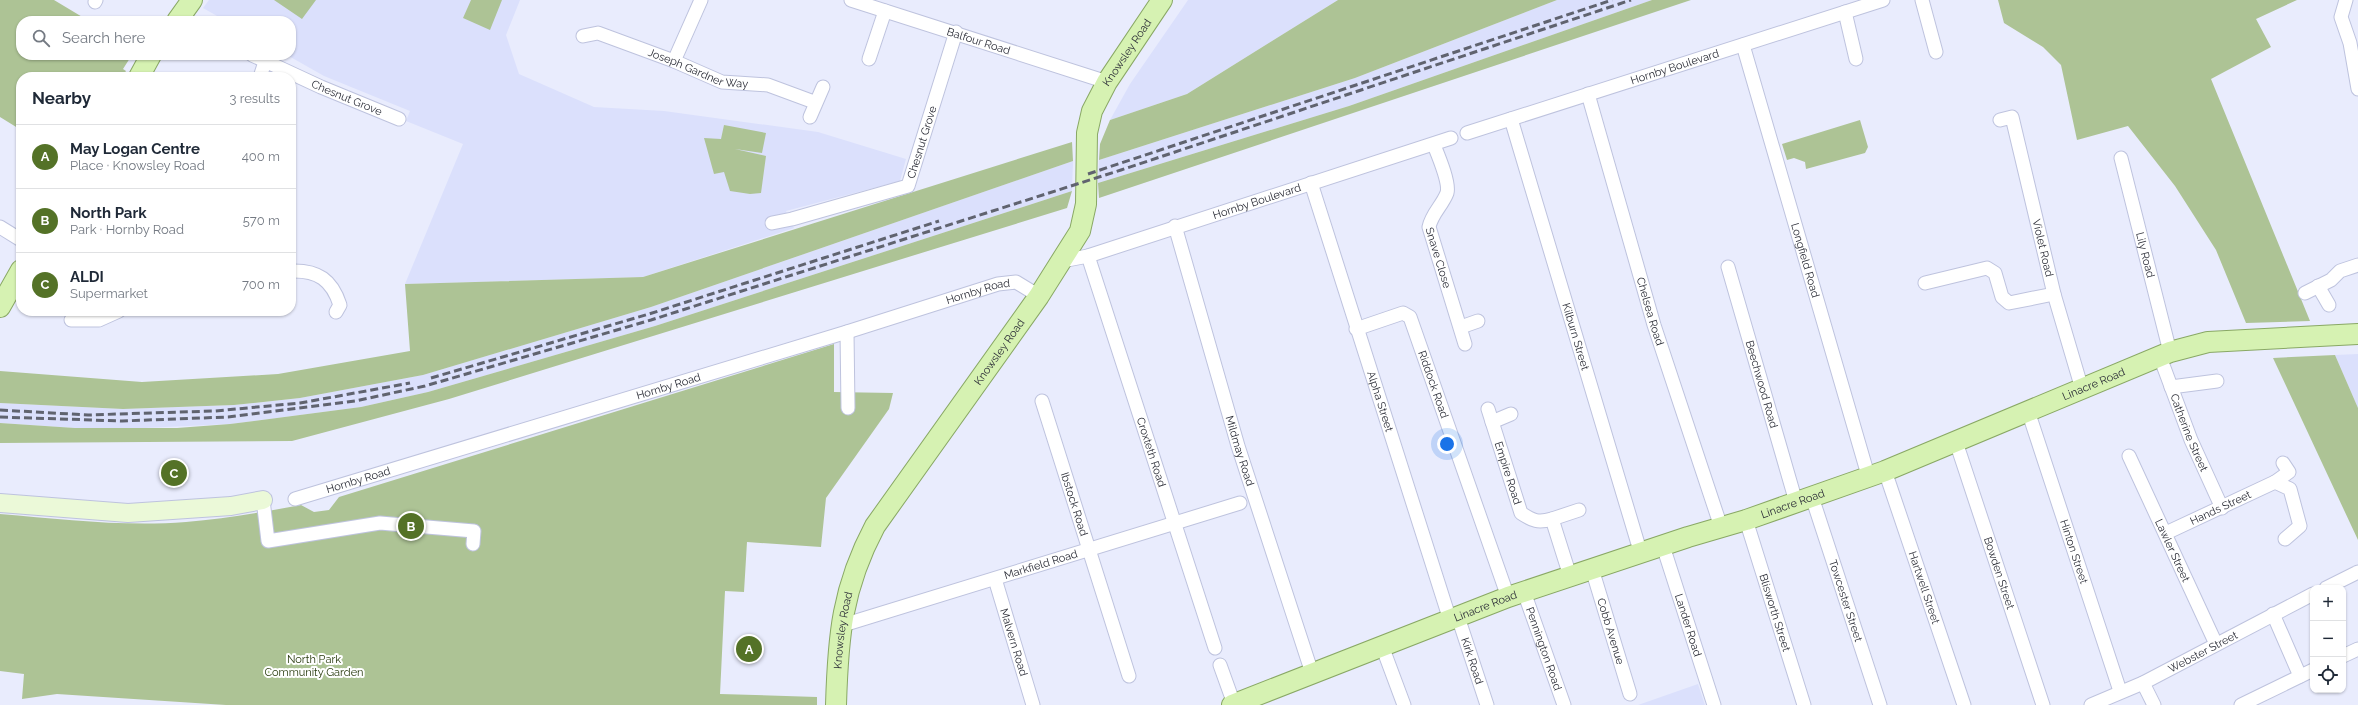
<!DOCTYPE html>
<html lang="en">
<head>
<meta charset="utf-8">
<style>
  :root { --surface:#fff; --page:#f6f6f7; --text:#1f2937; --muted:#747a83; --line:#e0e1e3; --accent:#547227 }
  body { margin:0; font-family:Raleway,sans-serif; background:var(--page); color:var(--text) }
  .controls { position:absolute; right:12px; bottom:12px; display:grid; overflow:hidden; border-radius:8px; box-shadow:0 1px 3px #0004 }
  .controls button { width:36px; height:36px; display:grid; place-items:center; padding:0; border:0; border-bottom:1px solid var(--line); background:var(--surface); color:var(--text); font:20px sans-serif }
  .you { position:absolute; left:1447px; top:444px; width:14px; height:14px; margin:-10px; border:3px solid #fff; border-radius:50%; background:#1a73e8; box-shadow:0 0 0 6px #1a73e833 }
  .badge { display:grid; place-items:center; width:26px; height:26px; border-radius:50%; background:var(--accent); color:#fff; font-size:13px; font-weight:700 }
  .pin { position:absolute; translate:-50% -50%; border:2px solid #fff; box-shadow:0 1px 4px #0006 }
  .list { margin:0; padding:0; list-style:none }
  h2 { display:flex; justify-content:space-between; align-items:center; height:52px; margin:0; padding:0 16px; font-size:17px }
  h2 small { font-size:13px; font-weight:400; color:var(--muted) }
  .list li { display:grid; grid-template-columns:26px 1fr auto; gap:12px; align-items:center; box-sizing:border-box; height:64px; padding:0 16px; border-top:1px solid var(--line) }
  .list b { display:block; font-size:15px; white-space:nowrap }
  .list p { margin:0; font-size:13px; white-space:nowrap; color:var(--muted) }
  .list em { font-size:13px; font-style:normal; color:var(--muted) }
  .icon { flex:none; width:22px; height:22px; fill:none; stroke:currentColor; stroke-width:2; stroke-linecap:round; stroke-linejoin:round }
  .map { position:relative; flex:none; width:2358px; height:705px; overflow:hidden }
  .search { position:absolute; background:var(--surface); box-shadow:0 1px 3px #0004; left:16px; top:16px; width:280px; height:44px; display:flex; align-items:center; gap:10px; box-sizing:border-box; padding:0 14px; border-radius:16px; color:var(--muted); font-size:15px }
  .panel { position:absolute; background:var(--surface); box-shadow:0 1px 3px #0004; left:16px; top:72px; width:280px; height:244px; border-radius:16px }
  .map>svg:first-child { display:block }
  .built { fill:#dbe0fc }
  .green { fill:#adc395 }
  .lines { fill:none; stroke-linecap:round; stroke-linejoin:round }
  .street-casing { stroke:#bec3de; stroke-width:15 }
  .secondary-casing { stroke:#bec3de; stroke-width:20 }
  .primary-casing { stroke:#89a865; stroke-width:22 }
  .street { stroke:#fff; stroke-width:13 }
  .secondary { stroke:#ebf9d8; stroke-width:18 }
  .primary { stroke:#d6f2b2; stroke-width:20 }
  .rail { stroke:#60636f; stroke-width:3; stroke-dasharray:8 4; stroke-linecap:butt }
  .labels { text-anchor:middle; dominant-baseline:central; stroke-width:4; stroke-linejoin:round; paint-order:stroke }
  .street-label { font-size:11px; fill:#2b2d37; stroke:#fff }
  .park-label { font-size:11px; fill:#27390c; stroke:#fff }
</style>
</head>
<body>
<div class="map">
<svg width="2358" height="705" viewBox="0 0 2358 705">
  <rect width="100%" height="100%" fill="#e9ecfd"/>
  <path class="built" d="M 209,0 L 520,0 L 506,35 L 519,74 L 594,107 L 664,111 L 818,132 L 906,159 L 900,181 L 786,211 L 794,228 L 643,277 L 405,284 L 463,144 L 406,121 L 410,111 L 324,76 L 287,55 L 291,55 L 291,21 L 226,21 L 203,8 Z
    M 1188,0 L 1338,0 L 1187,94 L 1110,120 L 1130,84 Z
    M 1557,0 L 1652,0 L 1349,106 L 1098,183 L 1099,160 L 1355,78 Z
    M 1073,161 L 1072,191 L 655,326 L 428,392 L 361,407 L 230,424 L 123,429 L 75,428 L 0,423 L 0,403 L 123,409 L 234,405 L 300,398 L 423,375 L 651,307 Z
    M 2358,354 L 2358,408 L 2335,355 Z
    M 1698,684 L 1705,705 L 1638,705 Z"/>
  <path class="green" d="M 0,0 L 54,0 L 89,21 L 21,21 L 21,55 L 135,55 L 133,59 L 130,58 L 123,69 L 126,71 L 122,77 L 21,77 L 21,130 L 0,117 Z
    M 274,0 L 316,0 L 302,19 Z
    M 471,0 L 502,0 L 490,30 L 463,18 Z
    M 1338,0 L 1557,0 L 1355,78 L 1099,160 L 1100,144 L 1110,120 L 1187,94 Z
    M 1652,0 L 1691,0 L 1099,198 L 1098,183 L 1349,106 Z
    M 1998,0 L 2297,0 L 2256,19 L 2271,47 L 2211,79 L 2310,321 L 2246,323 L 2216,250 L 2175,186 L 2128,126 L 2077,140 L 2061,65 L 2043,47 L 2004,23 Z
    M 1860,120 L 1868,147 L 1865,153 L 1806,169 L 1805,162 L 1794,158 L 1787,160 L 1782,144 Z
    M 724,125 L 766,133 L 762,153 L 735,149 L 766,156 L 761,193 L 750,194 L 730,191 L 724,172 L 714,174 L 704,138 L 721,139 Z
    M 1072,142 L 1073,161 L 651,307 L 423,375 L 300,398 L 234,405 L 123,409 L 0,403 L 0,371 L 142,382 L 278,374 L 410,351 L 405,284 L 643,277 Z
    M 1072,191 L 1067,208 L 449,399 L 292,441 L 0,443 L 0,423 L 75,428 L 177,428 L 230,424 L 361,407 L 428,392 L 655,326 Z
    M 834,344 L 834,392 L 893,393 L 889,409 L 826,498 L 821,547 L 747,542 L 744,592 L 725,591 L 720,694 L 817,697 L 817,705 L 226,705 L 57,694 L 22,699 L 24,674 L 0,671 L 0,514 C 62,519 124,527 186,522 C 225,519 263,512 301,505 L 314,512 L 329,510 L 339,497 Z
    M 2335,355 L 2358,408 L 2358,540 L 2273,358 Z"/>
  <g class="lines">
    <g class="street-casing">
      <g id="street">
        <path id="s1" d="M 851,0 L 1107,82"/>
        <path d="M 1922,0 L 1936,52"/>
        <path d="M 2346,0 L 2341,17 L 2350,43 L 2358,89"/>
        <path d="M 95,2 L 96,0"/>
        <path d="M 1845,12 L 1856,59"/>
        <path id="s2" d="M 583,36 L 598,33 L 674,61 L 722,82 L 768,85 L 814,102"/>
        <path id="s3" d="M 1743,45 L 1868,475"/>
        <path id="s4" d="M 252,55 L 321,87 L 399,119"/>
        <path d="M 869,59 L 885,11"/>
        <path d="M 674,61 L 701,0"/>
        <path d="M 260,77 L 265,62"/>
        <path id="s5" d="M 1588,94 L 1654,325 L 1721,527"/>
        <path d="M 810,117 L 823,87"/>
        <path id="s6" d="M 1511,119 L 1641,554"/>
        <path id="s7" d="M 2000,120 L 2012,117 L 2054,294 L 2082,389"/>
        <path id="s8" d="M 1467,133 L 1883,0"/>
        <path id="s9" d="M 1434,145 C 1438,155 1450,183 1447,193 C 1442,206 1432,213 1429,227 L 1465,344"/>
        <path id="s10" d="M 2121,158 L 2170,352"/>
        <path id="s11" d="M 1311,183 L 1450,620"/>
        <path id="s12" d="M 772,223 L 792,219 L 908,186 L 956,32"/>
        <path id="s13" d="M 1175,226 L 1238,446 L 1312,673"/>
        <path d="M 0,227 L 21,240"/>
        <path id="s14" d="M 1088,256 L 1215,648"/>
        <path id="s15" d="M 1062,261 L 1088,256 L 1451,138"/>
        <path id="s16" d="M 1728,267 L 1796,502"/>
        <path d="M 291,271 C 318,270 332,280 340,305 L 336,312"/>
        <path d="M 1925,283 L 1987,268 L 1995,273 L 2002,297 L 2009,303 L 2054,294"/>
        <path d="M 2318,286 L 2329,305"/>
        <path d="M 2305,293 L 2331,280 L 2340,271 L 2358,265"/>
        <path d="M 71,320 L 99,320 L 119,311"/>
        <path d="M 1461,327 L 1478,321"/>
        <path id="s17" d="M 1356,329 L 1403,313 L 1410,317 L 1508,597"/>
        <path d="M 847,332 L 848,408"/>
        <path id="s18" d="M 2160,357 L 2191,440 L 2222,508"/>
        <path d="M 2171,387 L 2217,381"/>
        <path id="s19" d="M 1042,401 L 1129,676"/>
        <path id="s20" d="M 1488,409 L 1521,513 C 1533,521 1538,523 1552,519 L 1570,576"/>
        <path id="s21" d="M 2028,411 L 2120,691"/>
        <path d="M 1492,422 L 1511,414"/>
        <path id="s22" d="M 1956,442 L 2043,705"/>
        <path id="s23" d="M 2129,456 L 2216,644"/>
        <path id="s24" d="M 1885,471 L 1964,705"/>
        <path d="M 2275,482 L 2289,472 L 2283,463"/>
        <path id="s25" d="M 1812,497 L 1880,705"/>
        <path id="s26" d="M 295,499 L 847,332 L 998,284 L 1016,282 L 1039,296"/>
        <path d="M 263,500 L 268,541 L 380,523 L 474,531 L 473,544"/>
        <path d="M 1552,519 L 1579,510"/>
        <path id="s27" d="M 1746,520 L 1804,705"/>
        <path id="s28" d="M 2166,533 L 2275,482 L 2290,489 L 2300,526 L 2285,539"/>
        <path id="s29" d="M 1663,546 L 1714,705"/>
        <path id="s30" d="M 1592,569 L 1630,694"/>
        <path id="s31" d="M 995,579 L 1033,705"/>
        <path d="M 2326,588 L 2358,572"/>
        <path id="s32" d="M 1524,592 L 1564,705"/>
        <path d="M 2273,614 L 2300,676"/>
        <path id="s33" d="M 1458,617 L 1487,705"/>
        <path id="s34" d="M 840,626 L 1240,503"/>
        <path d="M 1382,646 L 1404,705"/>
        <path d="M 2343,656 L 2358,649"/>
        <path d="M 1220,665 L 1234,704"/>
        <path d="M 2143,683 L 2154,705"/>
        <path id="s35" d="M 2091,705 L 2143,683 L 2313,594"/>
        <path d="M 2241,705 L 2313,670"/>
      </g>
    </g>
    <g class="secondary-casing">
      <path id="secondary" d="M 0,503 L 128,513 L 231,506 L 263,500"/>
    </g>
    <g class="primary-casing">
      <g id="primary">
        <path d="M 177,21 L 192,0"/>
        <path d="M 139,77 L 151,55"/>
        <path d="M 0,307 L 21,270"/>
        <path id="s36" d="M 836,705 C 838,636 842,588 875,526 L 1039,296 L 1080,231 L 1086,204 L 1087,133 L 1092,111 L 1107,82 L 1162,0"/>
        <path id="s37" d="M 1232,705 L 1508,597 L 1688,537 L 1746,520 L 1885,471 L 2170,352 L 2208,342 L 2358,334"/>
      </g>
    </g>
    <use href="#street" class="street"/>
    <use href="#secondary" class="secondary"/>
    <use href="#primary" class="primary"/>
    <path class="rail" d="M 1088,174 L 1612,0
      M 431,378 L 649,314 L 939,221
      M 0,410 L 88,415 L 215,411 L 300,403 L 410,383
      M 0,417 L 122,421 L 228,417 L 355,401 L 425,386 L 651,320 L 1121,170 L 1631,0"/>
  </g>
  <g class="labels">
    <g class="street-label">
      <text stroke="none"><textPath href="#s1" startOffset="134">Balfour Road</textPath></text>
      <text stroke="none"><textPath href="#s36" startOffset="734">Knowsley Road</textPath></text>
      <text stroke="none"><textPath href="#s8" startOffset="218">Hornby Boulevard</textPath></text>
      <text stroke="none"><textPath href="#s2" startOffset="122">Joseph Gardner Way</textPath></text>
      <text stroke="none"><textPath href="#s4" startOffset="104">Chesnut Grove</textPath></text>
      <text stroke="none"><textPath href="#s12" startOffset="187">Chesnut Grove</textPath></text>
      <text stroke="none"><textPath href="#s15" startOffset="204">Hornby Boulevard</textPath></text>
      <text stroke="none"><textPath href="#s7" startOffset="147">Violet Road</textPath></text>
      <text stroke="none"><textPath href="#s10" startOffset="100">Lily Road</textPath></text>
      <text stroke="none"><textPath href="#s9" startOffset="121">Snave Close</textPath></text>
      <text stroke="none"><textPath href="#s3" startOffset="224">Longfield Road</textPath></text>
      <text stroke="none"><textPath href="#s26" startOffset="714">Hornby Road</textPath></text>
      <text stroke="none"><textPath href="#s5" startOffset="226">Chelsea Road</textPath></text>
      <text stroke="none"><textPath href="#s6" startOffset="227">Kilburn Street</textPath></text>
      <text stroke="none"><textPath href="#s36" startOffset="399">Knowsley Road</textPath></text>
      <text stroke="none"><textPath href="#s17" startOffset="129">Riddock Road</textPath></text>
      <text stroke="none"><textPath href="#s37" startOffset="920">Linacre Road</textPath></text>
      <text stroke="none"><textPath href="#s16" startOffset="122">Beechwood Road</textPath></text>
      <text stroke="none"><textPath href="#s26" startOffset="390">Hornby Road</textPath></text>
      <text stroke="none"><textPath href="#s11" startOffset="229">Alpha Street</textPath></text>
      <text stroke="none"><textPath href="#s18" startOffset="81">Catherine Street</textPath></text>
      <text stroke="none"><textPath href="#s13" startOffset="234">Mildmay Road</textPath></text>
      <text stroke="none"><textPath href="#s14" startOffset="206">Croxteth Road</textPath></text>
      <text stroke="none"><textPath href="#s20" startOffset="67">Empire Road</textPath></text>
      <text stroke="none"><textPath href="#s26" startOffset="66">Hornby Road</textPath></text>
      <text stroke="none"><textPath href="#s19" startOffset="108">Ibstock Road</textPath></text>
      <text stroke="none"><textPath href="#s37" startOffset="596">Linacre Road</textPath></text>
      <text stroke="none"><textPath href="#s28" startOffset="60">Hands Street</textPath></text>
      <text stroke="none"><textPath href="#s23" startOffset="104">Lawler Street</textPath></text>
      <text stroke="none"><textPath href="#s21" startOffset="148">Hinton Street</textPath></text>
      <text stroke="none"><textPath href="#s34" startOffset="210">Markfield Road</textPath></text>
      <text stroke="none"><textPath href="#s22" startOffset="138">Bowden Street</textPath></text>
      <text stroke="none"><textPath href="#s24" startOffset="123">Hartwell Street</textPath></text>
      <text stroke="none"><textPath href="#s25" startOffset="109">Towcester Street</textPath></text>
      <text stroke="none"><textPath href="#s37" startOffset="272">Linacre Road</textPath></text>
      <text stroke="none"><textPath href="#s27" startOffset="97">Blisworth Street</textPath></text>
      <text stroke="none"><textPath href="#s29" startOffset="83">Lander Road</textPath></text>
      <text stroke="none"><textPath href="#s36" startOffset="75">Knowsley Road</textPath></text>
      <text stroke="none"><textPath href="#s30" startOffset="65">Cobb Avenue</textPath></text>
      <text stroke="none"><textPath href="#s31" startOffset="66">Malvern Road</textPath></text>
      <text stroke="none"><textPath href="#s32" startOffset="60">Pennington Road</textPath></text>
      <text stroke="none"><textPath href="#s35" startOffset="124">Webster Street</textPath></text>
      <text stroke="none"><textPath href="#s33" startOffset="46">Kirk Road</textPath></text>
    </g>
    <g class="park-label">
      <text x="314" y="659">North Park<tspan x="314" dy="13">Community Garden</tspan></text>
    </g>
  </g>
</svg>
<div class="controls">
<button>+</button>
<button>−</button>
<button><svg class="icon" aria-label="locate" viewBox="0 0 24 24"><circle cx="12" cy="12" r="6"/><path d="M12 2v4M12 18v4M2 12h4M18 12h4"/></svg></button>
</div>
<div class="you"></div>
<div class="pin badge" style="left:749px;top:649px">A</div>
<div class="pin badge" style="left:411px;top:526px">B</div>
<div class="pin badge" style="left:174px;top:473px">C</div>
<div class="search"><svg class="icon" aria-label="search" viewBox="0 0 24 24"><circle cx="10" cy="10" r="6"/><path d="M15 15l6 6"/></svg>Search here</div>
<section class="panel">
<h2>Nearby<small>3 results</small></h2>
<ul class="list">
<li><span class="badge">A</span><div><b>May Logan Centre</b><p>Place · Knowsley Road</p></div><em>400 m</em></li>
<li><span class="badge">B</span><div><b>North Park</b><p>Park · Hornby Road</p></div><em>570 m</em></li>
<li><span class="badge">C</span><div><b>ALDI</b><p>Supermarket</p></div><em>700 m</em></li>
</ul>
</section>
</div>
</body>
</html>
